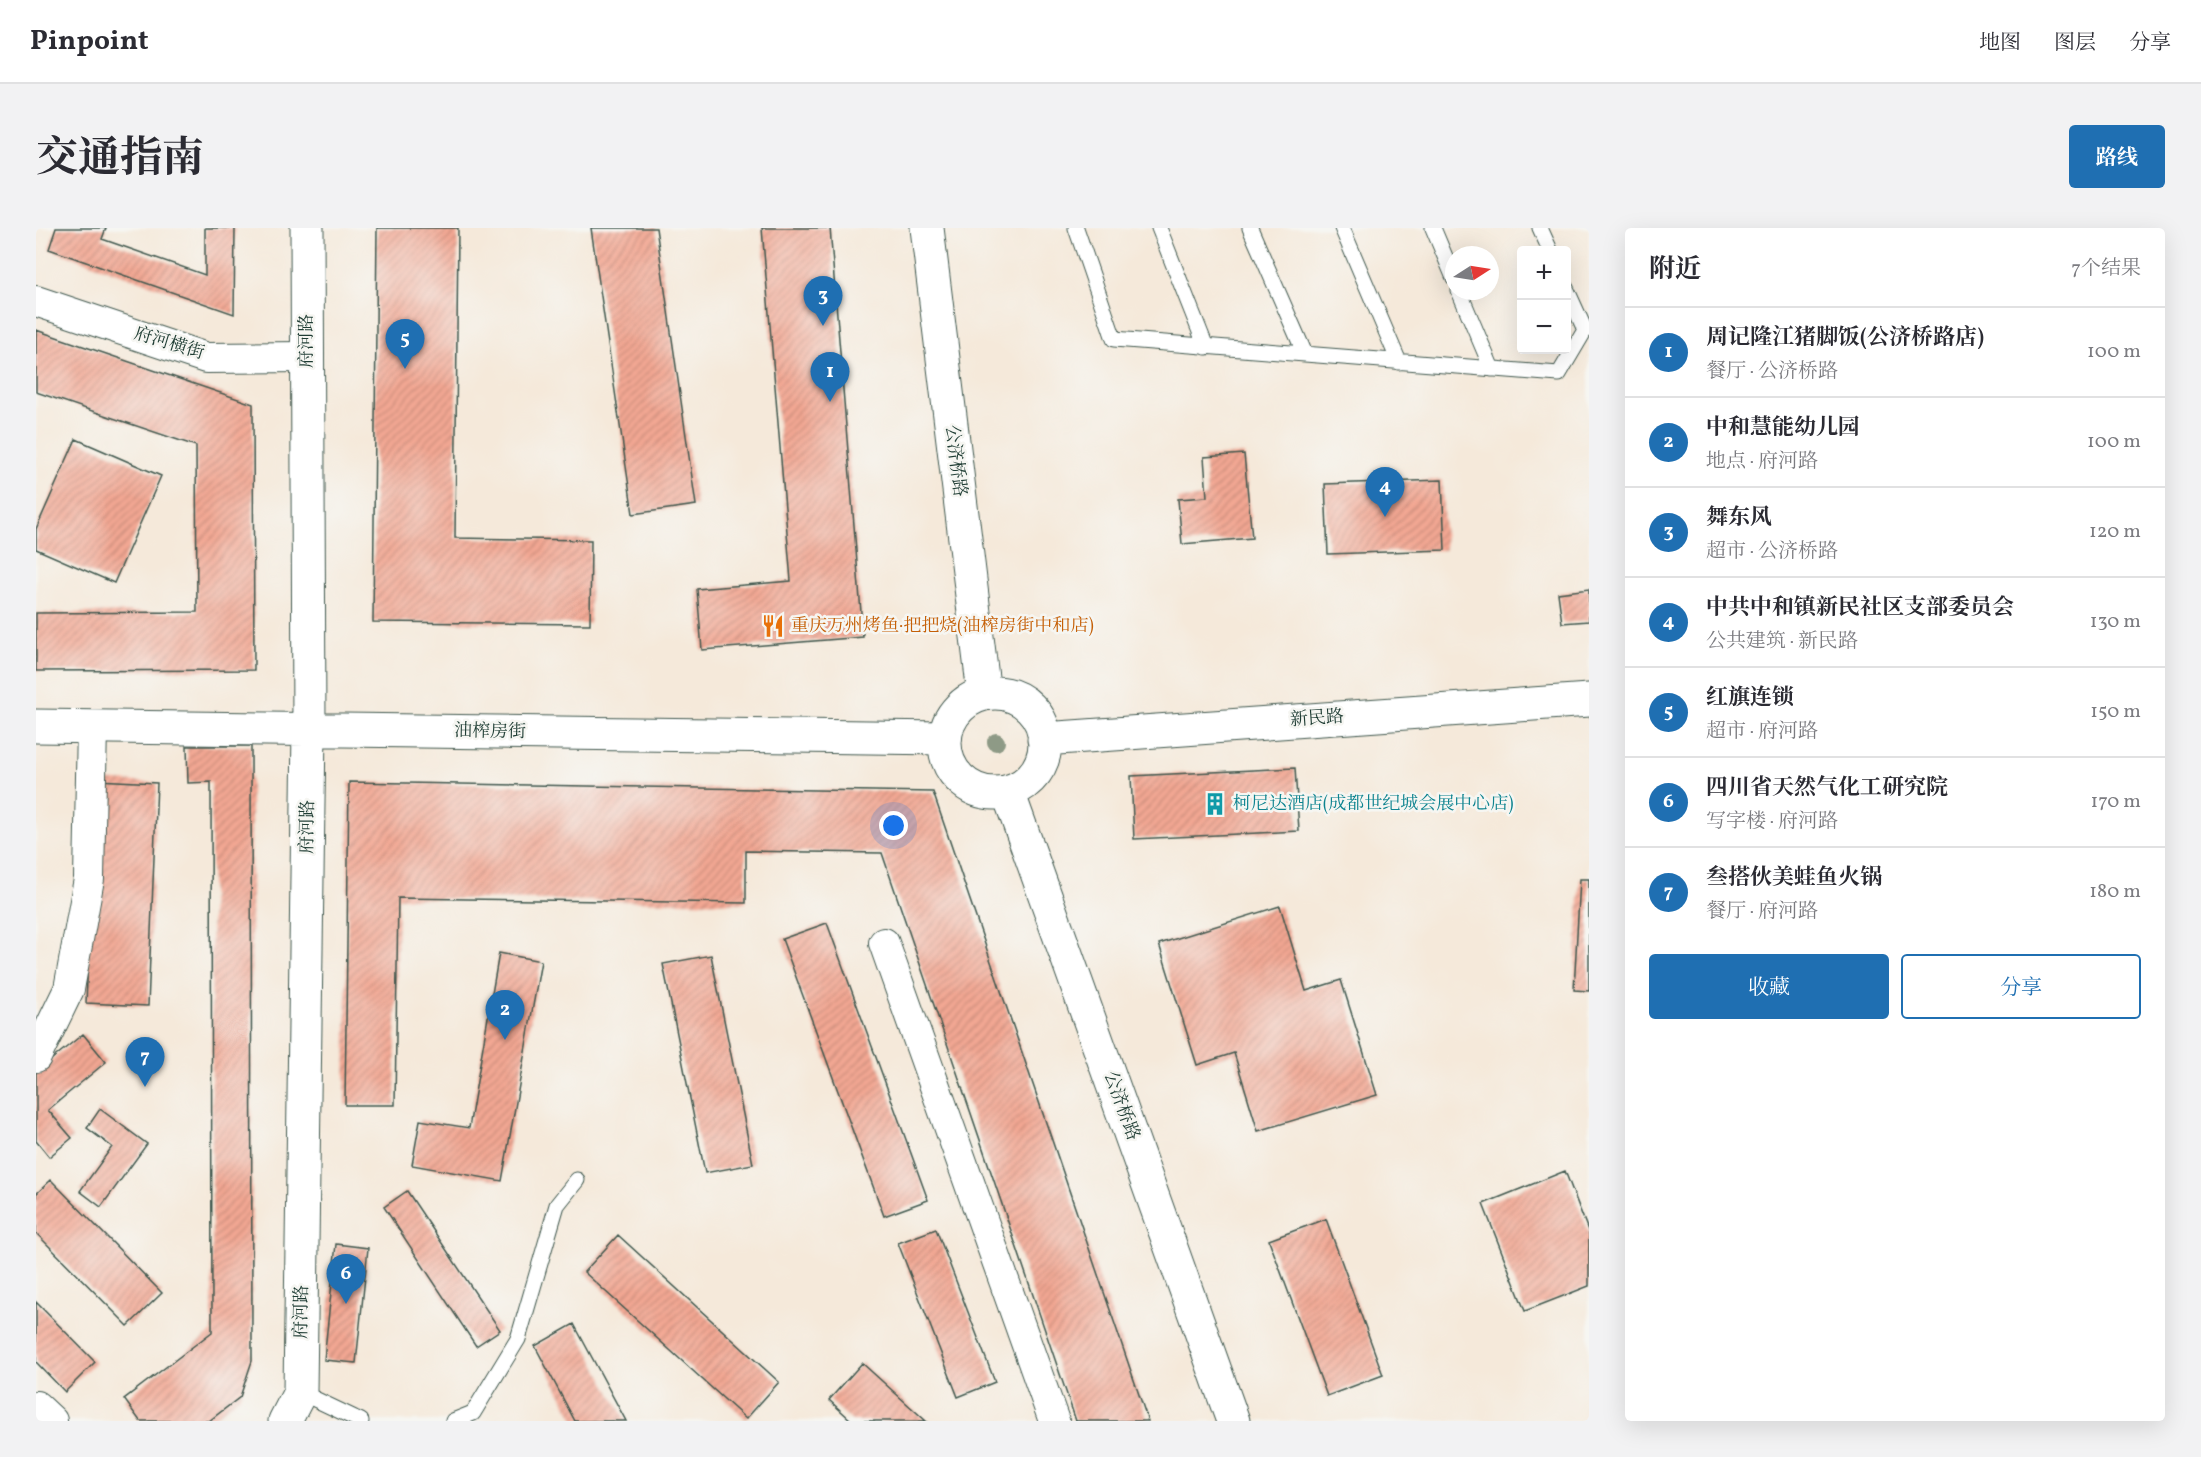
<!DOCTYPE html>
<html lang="zh">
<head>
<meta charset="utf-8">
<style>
  :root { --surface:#fff; --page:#f2f2f3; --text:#2b2b33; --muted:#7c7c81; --line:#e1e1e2; --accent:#1f6fb2 }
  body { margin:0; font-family:Vollkorn,"Noto Serif SC",serif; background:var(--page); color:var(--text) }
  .controls { position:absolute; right:18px; top:18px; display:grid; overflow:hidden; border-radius:6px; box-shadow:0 6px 24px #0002 }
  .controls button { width:54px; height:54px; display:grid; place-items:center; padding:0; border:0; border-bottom:2px solid var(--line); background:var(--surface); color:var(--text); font:30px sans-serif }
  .compass { position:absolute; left:1409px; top:18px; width:54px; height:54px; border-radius:50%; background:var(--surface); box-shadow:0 6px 24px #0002; rotate:78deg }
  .you { position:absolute; left:858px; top:598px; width:21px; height:21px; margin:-15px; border:4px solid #fff; border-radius:50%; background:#1a73e8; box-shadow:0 0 0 9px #1a73e833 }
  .badge { display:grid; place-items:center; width:39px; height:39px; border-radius:50%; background:var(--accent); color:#fff; font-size:20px; font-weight:700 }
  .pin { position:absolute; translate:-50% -50px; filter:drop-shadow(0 2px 3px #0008) }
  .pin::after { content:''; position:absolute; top:32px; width:21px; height:18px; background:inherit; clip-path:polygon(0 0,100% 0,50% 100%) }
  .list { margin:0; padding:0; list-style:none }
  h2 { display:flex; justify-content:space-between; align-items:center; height:78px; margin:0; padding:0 24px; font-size:26px }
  h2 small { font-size:20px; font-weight:400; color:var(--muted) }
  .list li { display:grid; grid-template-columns:39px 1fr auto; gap:18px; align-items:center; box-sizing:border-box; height:90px; padding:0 24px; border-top:2px solid var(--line) }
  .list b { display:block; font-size:22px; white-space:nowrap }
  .list p { margin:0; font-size:20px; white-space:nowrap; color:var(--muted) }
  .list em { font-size:20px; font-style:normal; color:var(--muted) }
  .actions { display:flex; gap:12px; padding:18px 24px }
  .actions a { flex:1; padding:14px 0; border:2px solid var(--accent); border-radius:6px; text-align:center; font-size:21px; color:var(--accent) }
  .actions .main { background:var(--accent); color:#fff }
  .map { position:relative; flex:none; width:1553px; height:1193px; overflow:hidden; border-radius:6px }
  header { display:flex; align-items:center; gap:36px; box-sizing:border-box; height:84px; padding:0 30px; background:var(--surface); border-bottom:2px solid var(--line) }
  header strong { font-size:28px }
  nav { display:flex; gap:33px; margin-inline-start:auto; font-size:21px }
  .intro { display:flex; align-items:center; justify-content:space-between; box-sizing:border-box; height:144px; padding:0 36px }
  h1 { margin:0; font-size:42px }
  .button { padding:15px 27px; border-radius:6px; background:var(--accent); color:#fff; font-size:21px; font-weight:700 }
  main { display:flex; gap:36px; padding:0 36px }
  aside { flex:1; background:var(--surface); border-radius:6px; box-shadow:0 6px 24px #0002 }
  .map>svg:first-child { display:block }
  .building { fill:url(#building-hatch) }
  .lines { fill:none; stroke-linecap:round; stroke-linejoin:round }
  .service-casing { stroke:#3f574d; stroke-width:17 }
  .minor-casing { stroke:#3f574d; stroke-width:32 }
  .tertiary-casing { stroke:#3f574d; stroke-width:35 }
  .secondary-casing { stroke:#3f574d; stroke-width:35 }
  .service { stroke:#fff; stroke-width:15 }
  .minor { stroke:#fff; stroke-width:30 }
  .tertiary { stroke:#fff; stroke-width:33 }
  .secondary { stroke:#fff; stroke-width:33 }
  .tree { fill:#8e9a86 }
  .labels { text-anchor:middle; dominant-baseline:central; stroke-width:5; stroke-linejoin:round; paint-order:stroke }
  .street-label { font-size:18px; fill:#1f3d34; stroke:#f6f6f2 }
  .food-label { font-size:18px; fill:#c56008; stroke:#f6f6f2; text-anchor:start }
  .culture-label { font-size:18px; fill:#0d838f; stroke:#f6f6f2; text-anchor:start }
</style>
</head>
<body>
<header>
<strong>Pinpoint</strong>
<nav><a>地图</a><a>图层</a><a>分享</a></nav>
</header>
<div class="intro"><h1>交通指南</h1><a class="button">路线</a></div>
<main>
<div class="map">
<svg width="1553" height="1193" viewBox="0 0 1553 1193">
  <defs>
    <pattern id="building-hatch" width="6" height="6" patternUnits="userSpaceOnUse" patternTransform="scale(1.5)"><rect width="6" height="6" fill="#f3a793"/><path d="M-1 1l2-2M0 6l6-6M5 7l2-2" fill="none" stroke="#c48979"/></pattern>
  </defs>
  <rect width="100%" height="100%" fill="#f6f6f2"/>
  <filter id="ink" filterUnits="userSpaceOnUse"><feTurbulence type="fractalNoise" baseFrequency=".0167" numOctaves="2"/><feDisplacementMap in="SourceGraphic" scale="12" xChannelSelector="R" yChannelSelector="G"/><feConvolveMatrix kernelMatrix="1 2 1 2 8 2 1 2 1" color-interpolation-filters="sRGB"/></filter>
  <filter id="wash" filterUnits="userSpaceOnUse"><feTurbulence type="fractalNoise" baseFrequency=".008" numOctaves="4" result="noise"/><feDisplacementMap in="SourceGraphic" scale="24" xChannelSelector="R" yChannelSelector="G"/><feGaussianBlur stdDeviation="1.35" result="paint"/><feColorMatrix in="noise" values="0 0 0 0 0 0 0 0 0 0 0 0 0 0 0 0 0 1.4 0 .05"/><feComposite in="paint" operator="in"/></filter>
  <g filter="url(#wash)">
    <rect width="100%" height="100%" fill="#f5e9da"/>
    <g id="blocks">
      <path class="building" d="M 20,0 L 70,0 L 66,11 L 169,47 L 169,0 L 199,0 L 198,86 L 13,21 Z
        M 341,0 L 422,0 L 419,310 L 555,312 L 554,396 L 337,394 Z
        M 555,0 L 620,0 L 660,277 L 597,286 Z
        M 726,0 L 794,0 L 827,409 L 666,422 L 661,361 L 755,353 Z
        M 0,102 L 217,176 L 218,442 L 0,443 L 0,385 L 161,384 L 160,218 L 0,164 Z
        M 40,211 L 125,248 L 78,355 L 0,321 L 0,301 Z
        M 1208,226 L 1216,310 L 1146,316 L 1142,271 L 1171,269 L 1168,229 Z
        M 1406,252 L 1409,322 L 1292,326 L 1289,256 Z
        M 1553,361 L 1553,393 L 1526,395 L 1522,365 Z
        M 151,518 L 215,518 L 216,1133 L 204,1169 L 173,1193 L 104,1193 L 88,1171 L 176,1104 L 175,554 L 152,555 Z
        M 1259,540 L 1263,603 L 1098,611 L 1095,548 Z
        M 60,552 L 121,555 L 112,778 L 50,775 Z
        M 313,554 L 897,564 L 1112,1193 L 1040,1193 L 846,625 L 710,623 L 710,675 L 362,670 L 359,877 L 309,877 Z
        M 1544,651 L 1553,651 L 1553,763 L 1538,762 Z
        M 1244,678 L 1270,763 L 1305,752 L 1341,867 L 1222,903 L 1198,825 L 1161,837 L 1123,716 Z
        M 791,695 L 892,972 L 848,988 L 746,711 Z
        M 463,725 L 505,733 L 466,953 L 376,937 L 384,892 L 433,900 Z
        M 675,727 L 717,936 L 669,945 L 627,736 Z
        M 47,806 L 70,834 L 12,882 L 36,910 L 13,929 L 0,913 L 0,844 Z
        M 64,881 L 111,916 L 65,979 L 44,963 L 76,919 L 51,900 Z
        M 1529,943 L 1553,1005 L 1553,1058 L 1489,1083 L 1447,976 Z
        M 15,952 L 126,1065 L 92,1098 L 0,1005 L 0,966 Z
        M 371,963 L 464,1102 L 440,1118 L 348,979 Z
        M 1290,991 L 1347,1147 L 1291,1168 L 1233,1012 Z
        M 900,1001 L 959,1154 L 922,1169 L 862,1015 Z
        M 582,1007 L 743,1154 L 710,1191 L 548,1044 Z
        M 300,1016 L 332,1020 L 320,1135 L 288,1132 Z
        M 0,1074 L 59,1134 L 29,1164 L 0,1134 Z
        M 538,1096 L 590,1193 L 539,1193 L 499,1118 Z
        M 826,1135 L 890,1193 L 816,1193 L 793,1172 Z"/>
    </g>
  </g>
  <g filter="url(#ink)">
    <use href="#blocks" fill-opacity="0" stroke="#3f574d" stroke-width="1.5"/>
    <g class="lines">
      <g class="service-casing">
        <path id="service" d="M 1040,0 L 1078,111 L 1523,146 L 1549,102 L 1530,60
          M 1123,0 L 1170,119
          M 1214,0 L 1269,126
          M 1306,0 L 1363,134
          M 1397,0 L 1418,50
          M 1504,0 L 1514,22
          M 1423,63 L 1456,141
          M 264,1164 L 325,1193
          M 417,1193 L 437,1185 L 482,1111 L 521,977 L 541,952"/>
      </g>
      <g class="minor-casing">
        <path id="minor" d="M 0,73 L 170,130 L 271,129
          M 848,715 L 1018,1193
          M 0,829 L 33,761 L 53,651 L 56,498
          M 0,1178 L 16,1193"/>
      </g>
      <g class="tertiary-casing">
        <path id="tertiary" d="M 0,498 L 909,510
          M 249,1193 L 264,1164 L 273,501 L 271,0"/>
      </g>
      <g class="secondary-casing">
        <path id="secondary" d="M 891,0 L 948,466
          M909 515a50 50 0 1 1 100 0a50 50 0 1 1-100 0Z
          M 1008,511 L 1553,472
          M 972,564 L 1197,1193"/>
      </g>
      <use href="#service" class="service"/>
      <use href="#minor" class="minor"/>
      <use href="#tertiary" class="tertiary"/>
      <use href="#secondary" class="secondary"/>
    </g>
    <circle class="tree" cx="960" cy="514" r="9"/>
  </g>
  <defs>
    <g id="restaurant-bare" transform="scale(1.8)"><path d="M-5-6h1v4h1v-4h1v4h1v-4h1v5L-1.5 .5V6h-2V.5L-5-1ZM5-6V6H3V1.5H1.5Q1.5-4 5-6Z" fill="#e8710a" stroke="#f6f6f2" stroke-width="2.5" paint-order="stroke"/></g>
    <g id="building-bare" transform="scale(1.8)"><path d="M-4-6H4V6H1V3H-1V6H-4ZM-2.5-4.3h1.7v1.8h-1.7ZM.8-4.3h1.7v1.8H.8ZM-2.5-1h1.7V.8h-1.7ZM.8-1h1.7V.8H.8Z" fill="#0f9aa8" stroke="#f6f6f2" stroke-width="2.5" paint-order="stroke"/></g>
  </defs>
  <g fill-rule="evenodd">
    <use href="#restaurant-bare" x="737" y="398"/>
    <use href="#building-bare" x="1179" y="576"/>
  </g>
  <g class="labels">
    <g class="street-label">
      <text transform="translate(271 113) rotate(-90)">府河路</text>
      <text transform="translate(133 116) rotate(17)">府河横街</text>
      <text transform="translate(919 233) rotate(83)">公济桥路</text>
      <text transform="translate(1281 491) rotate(-4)">新民路</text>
      <text transform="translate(454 504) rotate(1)">油榨房街</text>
      <text transform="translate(272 599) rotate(-89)">府河路</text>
      <text transform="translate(1085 878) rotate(70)">公济桥路</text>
      <text transform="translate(266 1084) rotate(-89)">府河路</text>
    </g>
    <g class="food-label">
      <text x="755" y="398">重庆万州烤鱼·把把烧(油榨房街中和店)</text>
    </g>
    <g class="culture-label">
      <text x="1197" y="576">柯尼达酒店(成都世纪城会展中心店)</text>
    </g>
  </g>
</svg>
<div class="controls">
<button>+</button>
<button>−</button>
</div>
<svg class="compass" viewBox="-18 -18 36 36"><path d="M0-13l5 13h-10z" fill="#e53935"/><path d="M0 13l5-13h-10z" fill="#7c7c81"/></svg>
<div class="you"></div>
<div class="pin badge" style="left:794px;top:174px">1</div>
<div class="pin badge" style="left:469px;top:812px">2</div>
<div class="pin badge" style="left:787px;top:98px">3</div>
<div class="pin badge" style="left:1349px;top:289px">4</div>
<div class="pin badge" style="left:369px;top:141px">5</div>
<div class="pin badge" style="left:310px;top:1076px">6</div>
<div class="pin badge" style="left:109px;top:859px">7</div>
</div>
<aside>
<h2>附近<small>7个结果</small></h2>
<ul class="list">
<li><span class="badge">1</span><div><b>周记隆江猪脚饭(公济桥路店)</b><p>餐厅 · 公济桥路</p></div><em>100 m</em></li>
<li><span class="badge">2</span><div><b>中和慧能幼儿园</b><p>地点 · 府河路</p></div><em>100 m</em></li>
<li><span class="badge">3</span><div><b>舞东风</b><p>超市 · 公济桥路</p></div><em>120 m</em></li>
<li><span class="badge">4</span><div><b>中共中和镇新民社区支部委员会</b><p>公共建筑 · 新民路</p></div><em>130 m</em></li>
<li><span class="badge">5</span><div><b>红旗连锁</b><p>超市 · 府河路</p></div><em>150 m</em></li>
<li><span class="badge">6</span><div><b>四川省天然气化工研究院</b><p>写字楼 · 府河路</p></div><em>170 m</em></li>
<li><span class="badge">7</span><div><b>叁搭伙美蛙鱼火锅</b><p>餐厅 · 府河路</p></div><em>180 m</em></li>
</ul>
<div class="actions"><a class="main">收藏</a><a>分享</a></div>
</aside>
</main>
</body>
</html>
